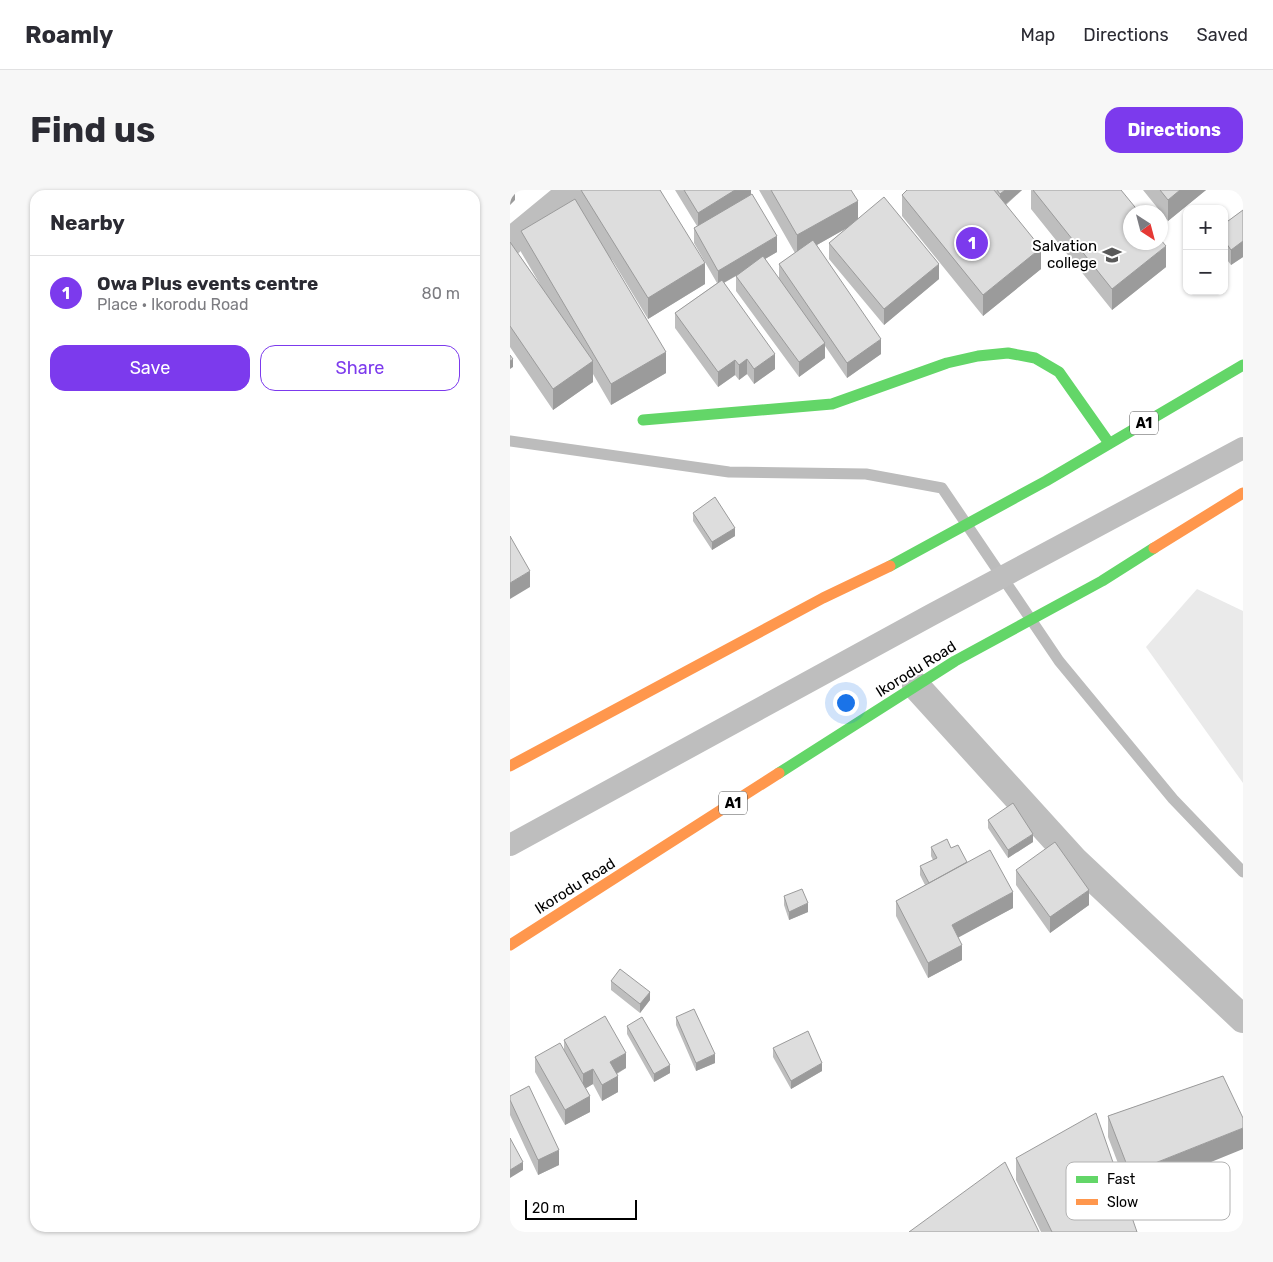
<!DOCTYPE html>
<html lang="en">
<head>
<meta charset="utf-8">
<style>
  :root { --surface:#fff; --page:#f7f7f7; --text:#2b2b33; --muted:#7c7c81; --line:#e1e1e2; --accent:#7c3aed }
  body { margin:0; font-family:Rubik,sans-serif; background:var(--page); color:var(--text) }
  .controls { position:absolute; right:15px; top:15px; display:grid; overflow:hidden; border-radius:10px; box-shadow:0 1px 4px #0004 }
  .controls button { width:45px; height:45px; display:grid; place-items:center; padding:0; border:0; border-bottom:1px solid var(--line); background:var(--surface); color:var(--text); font:25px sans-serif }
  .compass { position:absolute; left:613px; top:15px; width:45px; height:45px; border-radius:50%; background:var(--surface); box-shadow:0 1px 4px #0004; rotate:144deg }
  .scale { position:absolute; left:15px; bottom:12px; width:112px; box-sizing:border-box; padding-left:5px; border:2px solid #000; border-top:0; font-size:14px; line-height:18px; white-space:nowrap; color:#000; -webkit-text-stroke:4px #fff; paint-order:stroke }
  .you { position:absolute; left:335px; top:512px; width:18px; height:18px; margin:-12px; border:4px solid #fff; border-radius:50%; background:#1a73e8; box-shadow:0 0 0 8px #1a73e833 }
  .badge { display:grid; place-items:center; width:32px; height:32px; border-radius:50%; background:var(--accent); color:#fff; font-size:16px; font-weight:700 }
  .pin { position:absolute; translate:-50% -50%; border:2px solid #fff; box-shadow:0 1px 5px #0006 }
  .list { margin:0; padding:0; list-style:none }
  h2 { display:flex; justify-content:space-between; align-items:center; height:65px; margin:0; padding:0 20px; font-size:21px }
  h2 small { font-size:16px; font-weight:400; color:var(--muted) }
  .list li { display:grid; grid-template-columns:32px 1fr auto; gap:15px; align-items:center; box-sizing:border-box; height:75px; padding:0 20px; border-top:1px solid var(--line) }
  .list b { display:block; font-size:19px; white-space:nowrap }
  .list p { margin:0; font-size:16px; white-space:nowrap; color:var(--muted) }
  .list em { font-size:16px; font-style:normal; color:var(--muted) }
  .actions { display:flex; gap:10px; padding:15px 20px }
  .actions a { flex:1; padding:11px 0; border:1px solid var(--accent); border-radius:15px; text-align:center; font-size:18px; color:var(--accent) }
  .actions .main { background:var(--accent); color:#fff }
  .map { position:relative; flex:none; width:733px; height:1042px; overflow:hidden; border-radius:15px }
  header { display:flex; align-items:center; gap:30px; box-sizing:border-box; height:70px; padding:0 25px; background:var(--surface); border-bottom:1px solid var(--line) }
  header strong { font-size:24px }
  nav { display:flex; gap:28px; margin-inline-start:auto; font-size:18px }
  .intro { display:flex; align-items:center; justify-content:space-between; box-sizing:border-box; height:120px; padding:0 30px }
  h1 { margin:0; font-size:35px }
  .button { padding:12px 22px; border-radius:15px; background:var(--accent); color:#fff; font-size:18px; font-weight:700 }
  main { display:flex; gap:30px; padding:0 30px }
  aside { flex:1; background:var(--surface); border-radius:15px; box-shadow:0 1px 4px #0004 }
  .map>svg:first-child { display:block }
  .green { fill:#eaeaea }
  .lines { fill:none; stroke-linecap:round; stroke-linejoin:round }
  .stream { stroke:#bcbcbc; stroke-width:11 }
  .lane { stroke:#bebebe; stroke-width:22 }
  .street { stroke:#bebebe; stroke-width:28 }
  .fast { stroke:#63d668; stroke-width:11 }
  .slow { stroke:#ff974d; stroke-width:11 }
  .wall { fill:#bebebe }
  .shaded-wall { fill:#9b9b9b }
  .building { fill:#ddd; stroke:#9b9b9b }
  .labels { text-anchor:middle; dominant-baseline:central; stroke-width:4; stroke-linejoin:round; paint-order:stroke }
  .shield { fill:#fff; stroke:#4c4c4c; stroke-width:1 }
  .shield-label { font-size:14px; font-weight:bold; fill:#000 }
  .poi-label { font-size:15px; fill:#000; stroke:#fff; text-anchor:end }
  .street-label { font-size:15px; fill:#000; stroke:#fff }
  .key { fill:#fff; stroke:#b2b2b2; stroke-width:1 }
  .key-label { font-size:14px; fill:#000 }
</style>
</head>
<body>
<header>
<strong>Roamly</strong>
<nav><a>Map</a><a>Directions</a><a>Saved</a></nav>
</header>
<div class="intro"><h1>Find us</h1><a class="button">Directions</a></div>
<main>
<aside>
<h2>Nearby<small></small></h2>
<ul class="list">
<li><span class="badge">1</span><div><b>Owa Plus events centre</b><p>Place · Ikorodu Road</p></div><em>80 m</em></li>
</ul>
<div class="actions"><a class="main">Save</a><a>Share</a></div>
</aside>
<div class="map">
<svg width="733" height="1042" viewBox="0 0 733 1042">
  <rect width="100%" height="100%" fill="#fff"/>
  <path class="green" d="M 687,399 L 733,421 L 733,593 L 636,457 Z"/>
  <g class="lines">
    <path class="stream" d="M 0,251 L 219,282 L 356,284 L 432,298 L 549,471 L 663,609 L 733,682"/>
    <path class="lane" d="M 0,655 L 421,425 L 733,258"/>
    <path class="street" d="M 0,52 L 63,0
      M 406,496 L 564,670 L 733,829"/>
    <path class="fast" d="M 133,230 L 322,214 L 437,173 L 468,166 L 498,163 L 525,168 L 549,182 L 599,253
      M 380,376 L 536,291 L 733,175
      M 269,583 L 445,471 L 592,391 L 644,358"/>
    <path class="slow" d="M 644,358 L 733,303
      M 0,576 L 313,408 L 380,376
      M 0,755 L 269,583"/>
  </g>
  <path class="wall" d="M 67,0 L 150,0 L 195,94 L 138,129 L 101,68 L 156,183 L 101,215 L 83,184 L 83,192 L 43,220 L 0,157 L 0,52 L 31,96 L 11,62 L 11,41 L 67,12 Z
    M 165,0 L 241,0 L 241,5 L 267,62 L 255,69 L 269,89 L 269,74 L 285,63 L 249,0 L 341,0 L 348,29 L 429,89 L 374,135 L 319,69 L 319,53 L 338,37 L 307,55 L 371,164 L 337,188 L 315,156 L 315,168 L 289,187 L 226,101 L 226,86 L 214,93 L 265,179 L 244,194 L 237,184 L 229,190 L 225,185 L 208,197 L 165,138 L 165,123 L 207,93 L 184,53 L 184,38 L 187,36 Z
    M 397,0 L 512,0 L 496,15 L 531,79 L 473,126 L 392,26 L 392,5 Z
    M 521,0 L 611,0 L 656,77 L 602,120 L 521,19 Z
    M 633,0 L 696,0 L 658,31 Z
    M 733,20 L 733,67 L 721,75 L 714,66 L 714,34 Z
    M 183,323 L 225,346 L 202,360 L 183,331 Z
    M 478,630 L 523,652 L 498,668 L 478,638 Z
    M 421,657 L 441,658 L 457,672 L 503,718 L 448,747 L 452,770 L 418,788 L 386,726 L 386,711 L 415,695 L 410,685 L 410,676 L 423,670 L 421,666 Z
    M 506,680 L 579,715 L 540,743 L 506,695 Z
    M 274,706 L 298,722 L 279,730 L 274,715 Z
    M 101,791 L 140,810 L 130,823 L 101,800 Z
    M 166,827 L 205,873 L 186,881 L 166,835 Z
    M 117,836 L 160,883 L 144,892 L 117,844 Z
    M 54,850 L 116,878 L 107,884 L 108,902 L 92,911 L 83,894 L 75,898 L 80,922 L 55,935 L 25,882 L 25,867 L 54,860 Z
    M 263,858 L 312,881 L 281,899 L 263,867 Z
    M 713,886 L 620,1005 L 598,947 L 598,926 Z
    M 0,906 L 49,975 L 28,985 L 0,925 Z
    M 506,968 L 627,1042 L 531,1042 L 506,990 Z"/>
  <path class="shaded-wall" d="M 0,0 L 5,0 L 5,10 L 0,15 Z
    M 225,0 L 241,0 L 241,6 L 188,39 L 188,23 Z
    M 495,0 L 512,0 L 490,19 L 490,4 Z
    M 670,0 L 696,0 L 658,31 L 658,10 Z
    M 348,11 L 348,32 L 287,66 L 287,45 Z
    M 267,46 L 267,62 L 208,96 L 208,81 Z
    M 733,51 L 733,67 L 721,75 L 721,60 Z
    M 656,56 L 656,77 L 602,120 L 602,99 Z
    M 531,58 L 531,79 L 473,126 L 473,105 Z
    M 195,73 L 195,94 L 138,129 L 138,108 Z
    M 429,74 L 429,89 L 374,135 L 374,119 Z
    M 371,149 L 371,164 L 337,188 L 337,173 Z
    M 315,153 L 315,168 L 289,187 L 289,172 Z
    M 156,162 L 156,183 L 101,215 L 101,194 Z
    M 265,164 L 265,179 L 244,194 L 244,179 Z
    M 3,169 L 3,177 L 0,179 L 0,171 Z
    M 237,169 L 237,184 L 229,190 L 229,175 Z
    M 225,170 L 225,185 L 208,197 L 208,182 Z
    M 83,171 L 83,192 L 43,220 L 43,199 Z
    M 225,338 L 225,346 L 202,360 L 202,352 Z
    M 20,381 L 20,397 L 0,409 L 0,393 Z
    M 523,644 L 523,652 L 498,668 L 498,660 Z
    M 579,700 L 579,715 L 540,743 L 540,727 Z
    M 503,702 L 503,718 L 442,751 L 442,735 Z
    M 298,713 L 298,722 L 279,730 L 279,722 Z
    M 452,755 L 452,770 L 418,788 L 418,773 Z
    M 140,802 L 140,810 L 130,823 L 130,814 Z
    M 116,863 L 116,878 L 100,887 L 100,872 Z
    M 205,864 L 205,873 L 186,881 L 186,873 Z
    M 312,873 L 312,881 L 281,899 L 281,891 Z
    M 160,875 L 160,883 L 144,892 L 144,884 Z
    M 83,879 L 83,894 L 73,900 L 73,884 Z
    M 108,886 L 108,902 L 92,911 L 92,895 Z
    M 80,906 L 80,922 L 55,935 L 55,920 Z
    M 733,938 L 733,959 L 620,1005 L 620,983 Z
    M 49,960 L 49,975 L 28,985 L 28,970 Z
    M 13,972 L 13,980 L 0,988 L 0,980 Z"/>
  <path class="building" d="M 71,0 L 150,0 L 195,73 L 138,108 Z
    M 174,0 L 225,0 L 188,23 Z
    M 261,0 L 341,0 L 348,11 L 287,45 Z
    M 397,0 L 484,0 L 531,58 L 473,105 L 392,5 Z
    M 487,0 L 495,0 L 490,4 Z
    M 523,0 L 611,0 L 629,22 L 620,22 L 620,52 L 650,52 L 650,49 L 656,56 L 602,99 Z
    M 650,0 L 670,0 L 658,10 Z
    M 242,4 L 267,46 L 208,81 L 184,38 Z
    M 374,7 L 429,74 L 374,119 L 319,53 Z
    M 65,9 L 156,162 L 101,194 L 11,41 Z
    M 733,20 L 733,51 L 721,60 L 714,50 L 714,34 Z
    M 303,50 L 371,149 L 337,173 L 269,74 Z
    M 0,52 L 83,171 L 43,199 L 0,136 Z
    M 253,66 L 315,153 L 289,172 L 226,86 Z
    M 212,90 L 265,164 L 244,179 L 237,169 L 229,175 L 225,170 L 208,182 L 165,123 Z
    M 0,165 L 3,169 L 0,171 Z
    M 205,307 L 225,338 L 202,352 L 183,323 Z
    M 0,346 L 20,381 L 0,393 Z
    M 503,613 L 523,644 L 498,660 L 478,630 Z
    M 437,649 L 441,658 L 448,655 L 457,672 L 419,693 L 410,676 L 427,668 L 421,657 Z
    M 545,652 L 579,700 L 540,727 L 506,680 Z
    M 480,660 L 503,702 L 442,735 L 452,755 L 418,773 L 386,711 Z
    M 292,699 L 298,713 L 279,722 L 274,706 Z
    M 110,779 L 140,802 L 130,814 L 101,791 Z
    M 184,819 L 205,864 L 186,873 L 166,827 Z
    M 95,826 L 116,863 L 100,872 L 108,886 L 92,895 L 83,879 L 73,884 L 54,850 Z
    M 132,827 L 160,875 L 144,884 L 117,836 Z
    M 298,841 L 312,873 L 281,891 L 263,858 Z
    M 50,853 L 80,906 L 55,920 L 25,867 Z
    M 713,886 L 733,928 L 733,938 L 620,983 L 598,926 Z
    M 19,896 L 49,960 L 28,970 L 0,910 L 0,906 Z
    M 586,923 L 627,1042 L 542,1042 L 506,968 Z
    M 0,948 L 13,972 L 0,980 Z
    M 495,972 L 529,1042 L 399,1042 Z"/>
  <defs>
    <g id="school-bare" transform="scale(1.5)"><path d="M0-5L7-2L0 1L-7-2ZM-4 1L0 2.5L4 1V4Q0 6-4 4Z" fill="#595959" stroke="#fff" stroke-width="2.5" paint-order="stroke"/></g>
  </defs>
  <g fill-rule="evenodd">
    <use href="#school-bare" x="602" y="65"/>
  </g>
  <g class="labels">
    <g class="shield">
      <rect x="620" y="221.5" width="28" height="23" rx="4"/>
      <rect x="209" y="601.5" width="28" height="23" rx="4"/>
    </g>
    <g class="shield-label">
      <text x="634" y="233">A1</text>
      <text x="223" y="613">A1</text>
    </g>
    <g class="poi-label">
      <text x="587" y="56">Salvation<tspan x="587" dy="17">college</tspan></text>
    </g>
    <g class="street-label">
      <text transform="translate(406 479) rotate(-32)">Ikorodu Road</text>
      <text transform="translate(65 696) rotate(-32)">Ikorodu Road</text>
    </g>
  </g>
  <rect x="556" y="972" width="164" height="58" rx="8" class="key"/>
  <rect x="566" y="986" width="22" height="7" fill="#63d668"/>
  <rect x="566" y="1009" width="22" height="6" fill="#ff974d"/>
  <g class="key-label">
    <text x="597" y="994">Fast</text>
    <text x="597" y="1017">Slow</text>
  </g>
</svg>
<div class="controls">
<button>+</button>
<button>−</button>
</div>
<svg class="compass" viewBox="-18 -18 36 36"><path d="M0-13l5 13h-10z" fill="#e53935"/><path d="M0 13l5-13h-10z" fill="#7c7c81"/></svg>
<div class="scale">20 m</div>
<div class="you"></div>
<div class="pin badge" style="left:462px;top:53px">1</div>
</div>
</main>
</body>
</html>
